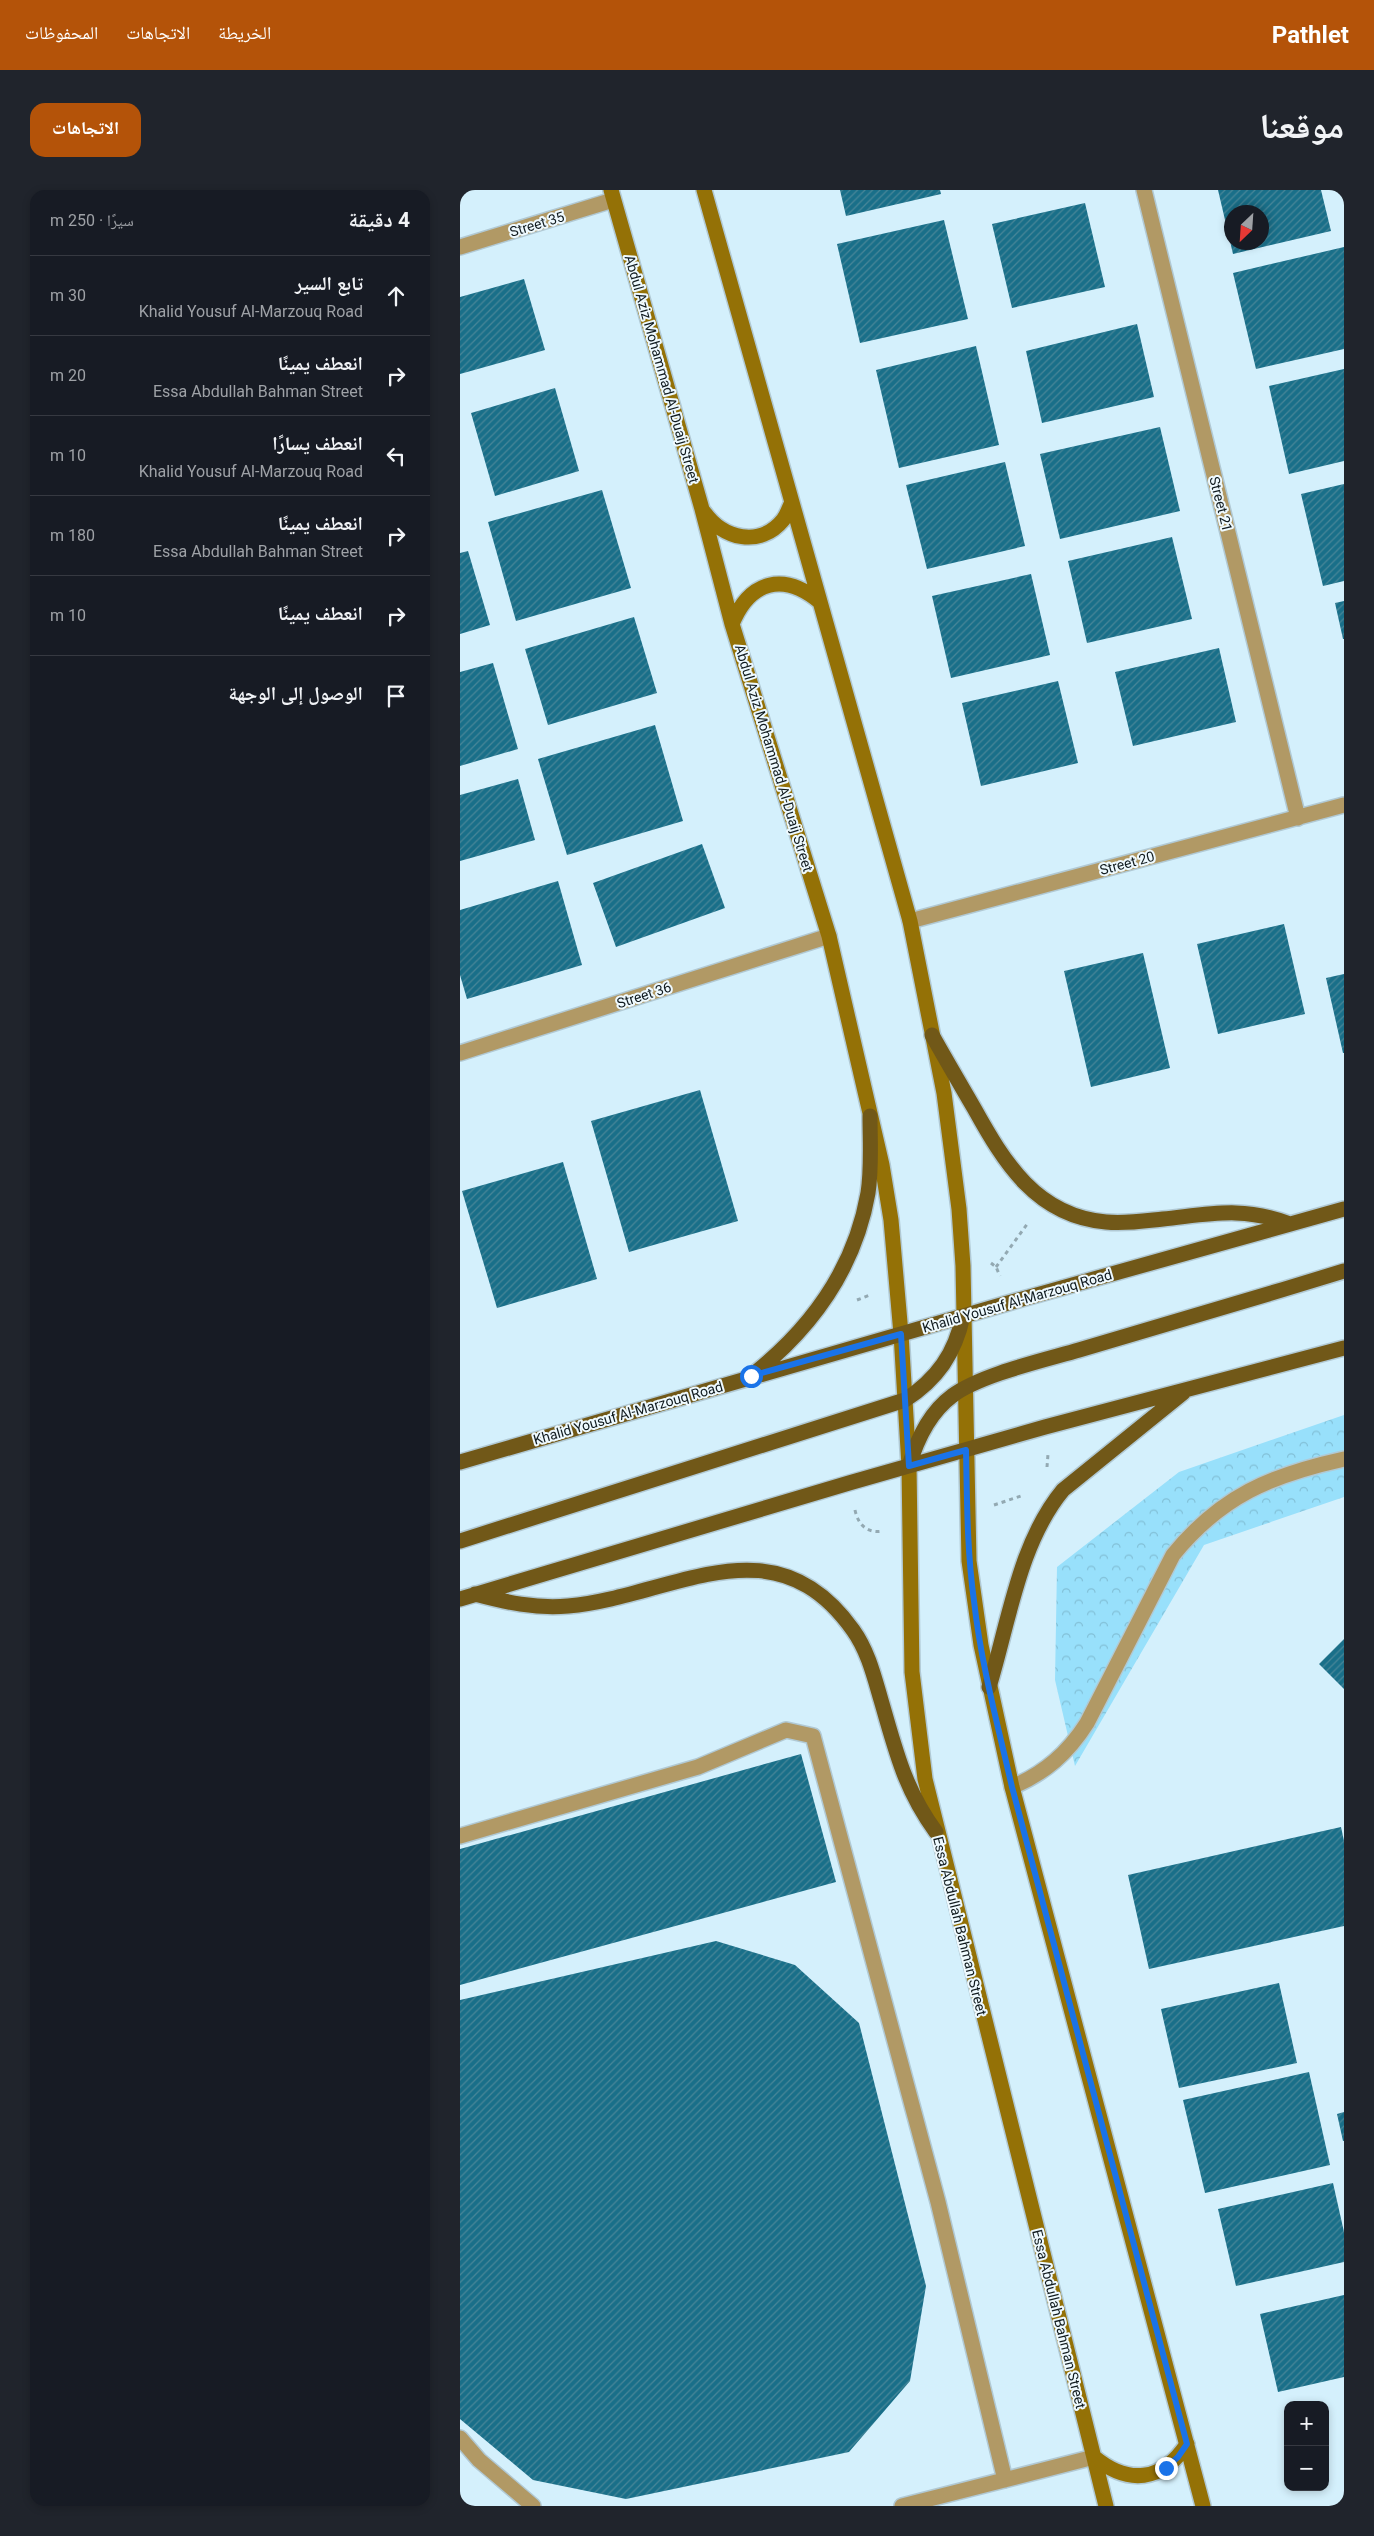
<!DOCTYPE html>
<html lang="ar">
<head>
<meta charset="utf-8">
<style>
  :root { --surface:#171b24; --page:#20242c; --text:#f1f3f6; --muted:#9ea1a6; --line:#363941; --accent:#b45309 }
  body { margin:0; font-family:Roboto,"Noto Naskh Arabic",sans-serif; background:var(--page); color:var(--text); direction:rtl }
  .controls { position:absolute; right:15px; bottom:15px; display:grid; overflow:hidden; border-radius:10px; box-shadow:0 2px 8px #0003 }
  .controls button { width:45px; height:45px; display:grid; place-items:center; padding:0; border:0; border-bottom:1px solid var(--line); background:var(--surface); color:var(--text); font:25px sans-serif }
  .compass { position:absolute; left:764px; top:15px; width:45px; height:45px; border-radius:50%; background:var(--surface); box-shadow:0 2px 8px #0003; rotate:205deg }
  .stop { position:absolute; width:15px; height:15px; margin:-11px; border:4px solid #1a73e8; border-radius:50%; background:#fff }
  .stop.end { background:#1a73e8; border-color:#fff; box-shadow:0 1px 5px #0008 }
  .list { margin:0; padding:0; list-style:none }
  h2 { display:flex; justify-content:space-between; align-items:center; height:65px; margin:0; padding:0 20px; font-size:21px }
  h2 small { font-size:16px; font-weight:400; color:var(--muted) }
  .list li { display:grid; grid-template-columns:32px 1fr auto; gap:15px; align-items:center; box-sizing:border-box; height:80px; padding:0 20px; border-top:1px solid var(--line) }
  .list b { display:block; font-size:19px; white-space:nowrap }
  .list p { margin:0; font-size:16px; white-space:nowrap; color:var(--muted) }
  .list em { font-size:16px; font-style:normal; color:var(--muted) }
  .icon { flex:none; width:28px; height:28px; fill:none; stroke:currentColor; stroke-width:2; stroke-linecap:round; stroke-linejoin:round }
  .map { position:relative; flex:none; width:884px; height:2316px; overflow:hidden; direction:ltr; border-radius:15px }
  header { display:flex; align-items:center; gap:30px; box-sizing:border-box; height:70px; padding:0 25px; background:var(--accent); color:#fff }
  header strong { font-size:24px }
  nav { display:flex; gap:28px; margin-inline-start:auto; font-size:18px }
  .intro { display:flex; align-items:center; justify-content:space-between; box-sizing:border-box; height:120px; padding:0 30px }
  h1 { margin:0; font-size:35px }
  .button { padding:12px 22px; border-radius:15px; background:var(--accent); color:#fff; font-size:18px; font-weight:700 }
  main { display:flex; gap:30px; padding:0 30px }
  aside { flex:1; background:var(--surface); border-radius:15px; box-shadow:0 2px 8px #0003 }
  .map>svg:first-child { display:block }
  .park { fill:url(#park-crowns) }
  .building { fill:url(#building-hatch); fill-rule:evenodd }
  .lines { fill:none; stroke-linecap:round; stroke-linejoin:round }
  .lane-casing { stroke:#b1c9d4; stroke-width:18 }
  .street-casing { stroke:#b1c9d4; stroke-width:18 }
  .secondary-casing { stroke:#b1c9d4; stroke-width:18 }
  .primary-casing { stroke:#b1c9d4; stroke-width:18 }
  .path { stroke:#93a9b2; stroke-width:3; stroke-dasharray:4 4; stroke-linecap:butt }
  .lane { stroke:#b19965; stroke-width:15 }
  .street { stroke:#b19965; stroke-width:15 }
  .secondary { stroke:#947106; stroke-width:15 }
  .primary { stroke:#715818; stroke-width:15 }
  .route { stroke:#1a73e8; stroke-width:6 }
  .labels { text-anchor:middle; dominant-baseline:central; stroke-width:4; stroke-linejoin:round; paint-order:stroke }
  .street-label { font-size:14px; fill:#101a1e; stroke:#effaff }
</style>
</head>
<body>
<header>
<strong>Pathlet</strong>
<nav><a>الخريطة</a><a>الاتجاهات</a><a>المحفوظات</a></nav>
</header>
<div class="intro"><h1>موقعنا</h1><a class="button">الاتجاهات</a></div>
<main>
<div class="map">
<svg width="884" height="2316" viewBox="0 0 884 2316">
  <defs>
    <pattern id="park-crowns" width="20" height="18" patternUnits="userSpaceOnUse" patternTransform="scale(1.25)"><rect width="20" height="18" fill="#98e0fb"/><path d="M2 6a3 3 0 1 1 6 0M12 15a3 3 0 1 1 6 0" fill="none" stroke="#82c0d7"/></pattern>
    <pattern id="building-hatch" width="6" height="6" patternUnits="userSpaceOnUse" patternTransform="scale(1.25)"><rect width="6" height="6" fill="#196f89"/><path d="M-1 1l2-2M0 6l6-6M5 7l2-2" fill="none" stroke="#488698"/></pattern>
  </defs>
  <rect width="100%" height="100%" fill="#d4f0fc"/>
  <path class="park" d="M 884,1225 L 884,1307 L 744,1355 L 615,1576 L 595,1490 L 597,1377 L 719,1282 Z"/>
  <path class="building" d="M 380,0 L 480,0 L 481,4 L 386,26 Z
    M 758,0 L 861,0 L 871,41 L 773,64 ZM 772,22 L 802,22 L 802,52 L 772,52 Z
    M 625,13 L 645,97 L 552,118 L 532,34 Z
    M 484,30 L 508,129 L 400,153 L 377,54 Z
    M 884,57 L 884,159 L 796,179 L 773,83 Z
    M 64,89 L 85,160 L 0,184 L 0,107 Z
    M 677,134 L 694,207 L 582,233 L 566,161 Z
    M 516,156 L 539,255 L 439,278 L 416,180 Z
    M 884,179 L 884,271 L 829,284 L 809,196 Z
    M 95,198 L 119,281 L 35,306 L 11,223 Z
    M 700,237 L 720,321 L 600,349 L 580,264 Z
    M 545,272 L 565,356 L 467,379 L 446,295 Z
    M 884,294 L 884,391 L 863,396 L 841,304 Z
    M 142,300 L 171,398 L 56,431 L 28,332 Z
    M 712,347 L 732,429 L 627,453 L 608,371 Z
    M 8,361 L 30,435 L 0,444 L 0,363 Z
    M 571,384 L 590,465 L 491,488 L 472,406 Z
    M 884,411 L 884,449 L 883,449 L 875,413 Z
    M 174,427 L 197,503 L 88,535 L 65,459 Z
    M 759,458 L 776,532 L 673,556 L 655,482 Z
    M 33,473 L 58,559 L 0,576 L 0,482 Z
    M 598,491 L 618,573 L 521,596 L 502,513 Z
    M 195,535 L 223,631 L 107,665 L 78,569 Z
    M 58,589 L 75,650 L 0,671 L 0,605 Z
    M 242,654 L 265,718 L 156,757 L 133,693 Z
    M 98,691 L 122,775 L 7,809 L 0,785 L 0,720 Z
    M 824,734 L 845,824 L 758,844 L 737,754 Z
    M 683,763 L 710,878 L 631,897 L 604,781 Z
    M 884,784 L 884,863 L 883,863 L 866,788 Z
    M 240,900 L 278,1031 L 169,1062 L 131,931 Z
    M 103,972 L 137,1089 L 37,1118 L 2,1001 Z
    M 884,1449 L 884,1499 L 859,1474 Z
    M 341,1564 L 376,1692 L 0,1795 L 0,1659 Z
    M 881,1637 L 884,1651 L 884,1736 L 689,1779 L 668,1685 Z
    M 256,1751 L 335,1775 L 399,1833 L 466,2096 L 450,2191 L 389,2262 L 166,2309 L 73,2290 L 0,2229 L 0,1810 Z
    M 819,1793 L 837,1873 L 719,1898 L 701,1819 Z
    M 849,1882 L 870,1975 L 745,2003 L 723,1910 Z
    M 884,1922 L 884,1951 L 883,1951 L 877,1924 Z
    M 873,1993 L 884,2042 L 884,2072 L 776,2096 L 758,2019 Z
    M 884,2105 L 884,2187 L 818,2202 L 800,2124 Z"/>
  <g class="lines">
    <g class="lane-casing">
      <path id="lane" d="M 552,1597 C 585,1583 608,1563 627,1533 L 713,1365 C 761,1306 811,1285 884,1269
        M 0,1646 L 238,1577 L 326,1540 L 353,1546 L 478,2012 L 545,2290
        M 0,2248 L 19,2270 L 73,2316
        M 442,2316 L 634,2267"/>
    </g>
    <g class="street-casing">
      <path id="street" d="M 684,0 L 838,628
        M 0,57 L 153,10
        M 450,731 L 884,615
        M 0,863 L 369,746"/>
    </g>
    <g class="secondary-casing">
      <path id="secondary" d="M 151,0 L 242,319 L 272,434 L 369,746 L 422,975 L 431,1030 L 441,1144 L 449,1276 L 452,1482 L 465,1589 L 646,2316
        M 244,0 L 450,731 L 484,903 L 499,1019 L 503,1076 L 509,1371 L 521,1455 L 552,1597 L 743,2316
        M 244,322 C 263,349 300,358 323,330 C 327,325 329,318 332,312
        M 272,434 C 290,390 324,382 360,412
        M 634,2267 C 668,2295 702,2292 727,2254"/>
    </g>
    <g class="primary-casing">
      <path id="primary" d="M 472,845 C 486,870 500,894 514,918 C 544,972 576,1026 646,1032 C 665,1034 684,1031 703,1029 C 751,1024 782,1016 830,1034
        M 296,1182 C 353,1136 395,1077 408,1003 C 412,978 410,951 410,926
        M 0,1272 L 548,1113 L 884,1019
        M 449,1276 C 457,1249 469,1223 492,1206 C 519,1185 585,1170 619,1160 C 708,1134 796,1108 884,1081
        M 0,1351 L 445,1210 C 477,1189 495,1164 503,1126
        M 15,1404 C 45,1412 76,1419 108,1416 C 212,1407 313,1327 393,1440 C 408,1461 414,1486 421,1510 C 436,1561 444,1598 476,1642
        M 0,1409 L 389,1293 L 585,1237 L 884,1158
        M 529,1497 C 549,1432 559,1353 603,1300 L 723,1203"/>
    </g>
    <path class="path" d="M 531,1073 L 536,1077 L 540,1086
      M 536,1077 L 568,1033
      M 397,1110 L 410,1105
      M 587,1277 L 588,1264
      M 534,1315 L 564,1305
      M 395,1320 C 398,1335 408,1344 423,1341"/>
    <use href="#lane" class="lane"/>
    <use href="#street" class="street"/>
    <use href="#secondary" class="secondary"/>
    <use href="#primary" class="primary"/>
  </g>
  <g class="lines">
    <path class="route" d="M 291,1186 L 441,1144 L 449,1276 L 506,1260 C 507,1310 507,1361 514,1411 C 521,1474 538,1536 552,1597 L 727,2254 L 718,2267 L 706,2278"/>
  </g>
  <g class="labels">
    <g class="street-label">
      <text transform="translate(77 34) rotate(-17)">Street 35</text>
      <text transform="translate(202 179) rotate(74)">Abdul Aziz Mohammad Al-Duaij Street</text>
      <text transform="translate(761 314) rotate(76)">Street 21</text>
      <text transform="translate(314 568) rotate(73)">Abdul Aziz Mohammad Al-Duaij Street</text>
      <text transform="translate(667 673) rotate(-15)">Street 20</text>
      <text transform="translate(184 805) rotate(-18)">Street 36</text>
      <text transform="translate(557 1111) rotate(-16)">Khalid Yousuf Al-Marzouq Road</text>
      <text transform="translate(168 1223) rotate(-16)">Khalid Yousuf Al-Marzouq Road</text>
      <text transform="translate(500 1736) rotate(76)">Essa Abdullah Bahman Street</text>
      <text transform="translate(599 2129) rotate(76)">Essa Abdullah Bahman Street</text>
    </g>
  </g>
</svg>
<div class="controls">
<button>+</button>
<button>−</button>
</div>
<svg class="compass" viewBox="-18 -18 36 36"><path d="M0-13l5 13h-10z" fill="#e53935"/><path d="M0 13l5-13h-10z" fill="#9ea1a6"/></svg>
<div class="stop" style="left:291px;top:1186px"></div>
<div class="stop end" style="left:706px;top:2278px"></div>
</div>
<aside>
<h2>4 دقيقة<small>سيرًا · 250 m</small></h2>
<ul class="list">
<li><svg class="icon" aria-label="ahead" viewBox="0 0 24 24"><path d="M12 20V5M6 11l6-6 6 6"/></svg><div><b>تابع السير</b><p>Khalid Yousuf Al-Marzouq Road</p></div><em>30 m</em></li>
<li><svg class="icon" aria-label="right" viewBox="0 0 24 24"><path d="M7 20v-9h11M14 6l5 5-5 5"/></svg><div><b>انعطف يمينًا</b><p>Essa Abdullah Bahman Street</p></div><em>20 m</em></li>
<li><svg class="icon" aria-label="left" viewBox="0 0 24 24"><path d="M17 20v-9H6M10 6l-5 5 5 5"/></svg><div><b>انعطف يسارًا</b><p>Khalid Yousuf Al-Marzouq Road</p></div><em>10 m</em></li>
<li><svg class="icon" aria-label="right" viewBox="0 0 24 24"><path d="M7 20v-9h11M14 6l5 5-5 5"/></svg><div><b>انعطف يمينًا</b><p>Essa Abdullah Bahman Street</p></div><em>180 m</em></li>
<li><svg class="icon" aria-label="right" viewBox="0 0 24 24"><path d="M7 20v-9h11M14 6l5 5-5 5"/></svg><div><b>انعطف يمينًا</b></div><em>10 m</em></li>
<li><svg class="icon" aria-label="arrive" viewBox="0 0 24 24"><path d="M6 21V4h12l-3 4 3 4H6"/></svg><div><b>الوصول إلى الوجهة</b></div></li>
</ul>
</aside>
</main>
</body>
</html>
